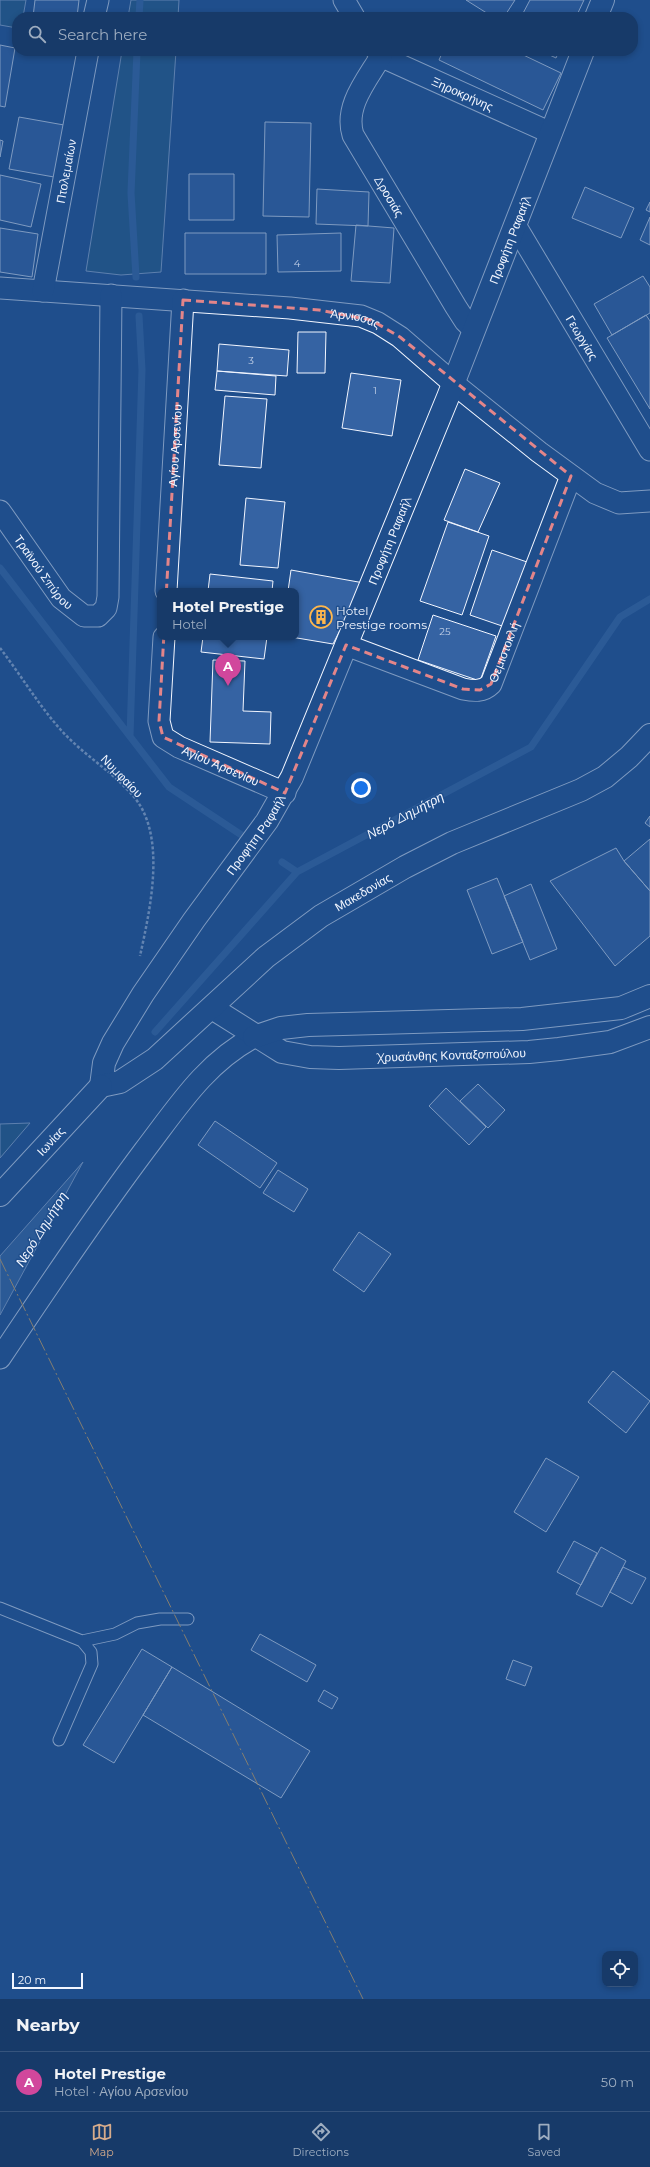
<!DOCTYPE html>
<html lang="en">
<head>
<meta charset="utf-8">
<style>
  :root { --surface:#173a69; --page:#20416f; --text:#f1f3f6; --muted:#9eadc0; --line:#36547d; --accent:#d6ab8b }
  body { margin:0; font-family:Montserrat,sans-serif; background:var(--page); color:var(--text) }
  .controls { position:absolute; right:12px; bottom:12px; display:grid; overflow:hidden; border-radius:8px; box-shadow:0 2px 6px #0003 }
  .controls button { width:36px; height:36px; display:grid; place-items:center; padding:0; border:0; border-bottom:1px solid var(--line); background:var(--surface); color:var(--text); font:20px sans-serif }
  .scale { position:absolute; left:12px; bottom:10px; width:71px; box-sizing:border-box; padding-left:4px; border:2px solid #f2f6ff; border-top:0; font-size:11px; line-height:14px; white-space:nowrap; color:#f2f6ff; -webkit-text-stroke:3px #1f4e8c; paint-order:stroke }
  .you { position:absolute; left:361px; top:788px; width:14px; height:14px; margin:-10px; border:3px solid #fff; border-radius:50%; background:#1a73e8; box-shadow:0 0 0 6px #1a73e833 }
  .badge { display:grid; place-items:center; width:26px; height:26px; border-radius:50%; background:var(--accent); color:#fff; font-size:13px; font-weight:700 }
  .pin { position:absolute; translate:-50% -33px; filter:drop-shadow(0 1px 2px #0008) }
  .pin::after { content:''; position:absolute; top:21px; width:14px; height:12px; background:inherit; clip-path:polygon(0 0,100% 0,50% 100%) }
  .popup { position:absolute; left:157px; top:588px; width:142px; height:52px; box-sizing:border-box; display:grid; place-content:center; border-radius:8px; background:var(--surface); filter:drop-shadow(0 1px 3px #0005); font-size:13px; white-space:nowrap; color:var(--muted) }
  .popup b { font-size:15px; color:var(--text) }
  .popup::after { content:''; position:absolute; left:50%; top:100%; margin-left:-8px; border:8px solid transparent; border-top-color:var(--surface) }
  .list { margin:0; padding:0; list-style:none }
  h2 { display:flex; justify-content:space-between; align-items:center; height:52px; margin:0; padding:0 16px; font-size:17px }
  h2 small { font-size:13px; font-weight:400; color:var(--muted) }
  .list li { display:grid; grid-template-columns:26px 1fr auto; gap:12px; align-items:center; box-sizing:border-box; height:60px; padding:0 16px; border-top:1px solid var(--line) }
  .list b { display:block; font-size:15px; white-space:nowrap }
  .list p { margin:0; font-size:13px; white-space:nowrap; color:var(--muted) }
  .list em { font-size:13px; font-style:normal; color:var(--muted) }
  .icon { flex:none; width:22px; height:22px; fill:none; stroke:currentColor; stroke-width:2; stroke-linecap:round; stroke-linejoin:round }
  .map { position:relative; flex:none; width:650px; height:1999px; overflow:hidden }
  .search { position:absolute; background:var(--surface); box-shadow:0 2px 6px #0003; left:12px; right:12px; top:12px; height:44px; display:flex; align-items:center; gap:10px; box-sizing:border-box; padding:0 14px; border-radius:16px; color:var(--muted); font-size:15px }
  .sheet { height:112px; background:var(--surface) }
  nav { display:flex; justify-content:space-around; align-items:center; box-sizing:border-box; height:56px; border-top:1px solid var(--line); background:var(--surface); font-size:11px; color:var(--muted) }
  nav a { display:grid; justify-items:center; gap:2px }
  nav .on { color:var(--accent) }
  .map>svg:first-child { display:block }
  .green { fill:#245a82; stroke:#a8bbd7 }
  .water { fill:#3b69a3; stroke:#a8bbd7 }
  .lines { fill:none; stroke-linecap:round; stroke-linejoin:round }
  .stream { stroke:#3b69a3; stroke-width:7 }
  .building { fill:#3563a3; stroke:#f2f6ff }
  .service-casing { stroke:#f2f6ff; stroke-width:13 }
  .minor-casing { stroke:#f2f6ff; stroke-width:23 }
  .tertiary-casing { stroke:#f2f6ff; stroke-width:24 }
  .path { stroke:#b3c4dc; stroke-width:2.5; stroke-dasharray:3 2; stroke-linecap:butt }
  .service { stroke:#1f4e8c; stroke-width:11 }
  .minor { stroke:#1f4e8c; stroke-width:21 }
  .tertiary { stroke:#1f4e8c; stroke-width:22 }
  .power { stroke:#ffb74d; stroke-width:1; stroke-dasharray:14 3 2 3; stroke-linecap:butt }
  .marked { fill:none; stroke:#e38589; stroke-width:3; stroke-dasharray:8 5; stroke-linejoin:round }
  .labels { text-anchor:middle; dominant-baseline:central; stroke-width:3; stroke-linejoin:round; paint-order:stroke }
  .number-label { font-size:10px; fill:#c3d1e8 }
  .street-label { font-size:12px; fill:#f2f6ff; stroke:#1f4e8c }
  .poi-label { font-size:12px; fill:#f2f6ff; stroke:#1f4e8c; text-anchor:start }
  .water-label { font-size:13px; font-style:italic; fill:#f2f6ff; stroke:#1f4e8c }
</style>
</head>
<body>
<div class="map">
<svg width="650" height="1999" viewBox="0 0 650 1999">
  <rect width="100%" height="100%" fill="#1f4e8c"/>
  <path class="green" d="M 0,0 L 26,0 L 23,17 L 17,17 L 17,28 L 0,25 Z
    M 131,0 L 179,0 L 178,17 L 128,17 Z
    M 122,51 L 176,51 L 161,272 L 121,275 L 86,271 Z
    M 30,1123 L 0,1158 L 0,1124 Z"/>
  <path class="water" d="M 83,1162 L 0,1315 L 0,1256 Z"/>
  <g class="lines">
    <path class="stream" d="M 139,17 L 140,0
      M 136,277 L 131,193 L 137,51
      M 0,568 L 169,787 L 246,838
      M 130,736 L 142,370 L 139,316
      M 282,862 L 297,872
      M 155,1032 L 297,872 L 531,747 L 620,617 L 650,599"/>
  </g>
  <path class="building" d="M 35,0 L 79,0 L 77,17 L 33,17 Z
    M 466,0 L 515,0 L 504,17 L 493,17 Z
    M 530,0 L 584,0 L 576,17 L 521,17 Z
    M 0,45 L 15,48 L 5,107 L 0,106 Z
    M 443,51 L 515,51 L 561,73 L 543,110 L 439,60 Z
    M 541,51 L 559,51 L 556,58 Z
    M 19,117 L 64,125 L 54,177 L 9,169 Z
    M 265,122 L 311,123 L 309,217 L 263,216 Z
    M 0,140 L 3,141 L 0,157 Z
    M 189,174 L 234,174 L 234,220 L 189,220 Z
    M 0,175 L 41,184 L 31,227 L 0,220 Z
    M 585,187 L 634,208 L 621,238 L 572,218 Z
    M 317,189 L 369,192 L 368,226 L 316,224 Z
    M 650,202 L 650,212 L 646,210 Z
    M 650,217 L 650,245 L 640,240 Z
    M 356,225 L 394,228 L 390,283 L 351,281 Z
    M 0,228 L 38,234 L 32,277 L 0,272 Z
    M 185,233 L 266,233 L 266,274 L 185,274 Z
    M 341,233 L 341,271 L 278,272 L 277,235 Z
    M 643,276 L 650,287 L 650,313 L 612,335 L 594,304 Z
    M 646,315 L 650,321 L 650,409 L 607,338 Z
    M 298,332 L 326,332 L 325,373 L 297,373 Z
    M 219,344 L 289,350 L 287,376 L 217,371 Z
    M 217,371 L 276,376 L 275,395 L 215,390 Z
    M 351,373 L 401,380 L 392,436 L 342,428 Z
    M 225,396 L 267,399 L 261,468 L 219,465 Z
    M 465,469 L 500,483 L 478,532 L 444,520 Z
    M 246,498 L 285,502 L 278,568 L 240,565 Z
    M 448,522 L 489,536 L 462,615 L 420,601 Z
    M 492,550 L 527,562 L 505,627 L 470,615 Z
    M 291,570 L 364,583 L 333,644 L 291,637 L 296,637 L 296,591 L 288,591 Z
    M 210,574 L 273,581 L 272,591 L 208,591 Z
    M 433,615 L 496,636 L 480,681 L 418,660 Z
    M 203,637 L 267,637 L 264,659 L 201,652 Z
    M 213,660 L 245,661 L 243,711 L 271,712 L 270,744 L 210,742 Z
    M 650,816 L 650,827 L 645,823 Z
    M 650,839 L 650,891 L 624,861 Z
    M 616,848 L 624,861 L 650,891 L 650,936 L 615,966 L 550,881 Z
    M 497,878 L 523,942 L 492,954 L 467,890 Z
    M 531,884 L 557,949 L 530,960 L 504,896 Z
    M 478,1084 L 505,1110 L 488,1128 L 460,1101 Z
    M 446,1088 L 486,1127 L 469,1145 L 429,1106 Z
    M 215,1121 L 277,1163 L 260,1188 L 198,1145 Z
    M 278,1170 L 308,1189 L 294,1212 L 263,1193 Z
    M 359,1232 L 391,1254 L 364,1292 L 333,1270 Z
    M 613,1371 L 650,1401 L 626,1433 L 588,1402 Z
    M 546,1458 L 579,1477 L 546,1532 L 514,1512 Z
    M 574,1541 L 597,1553 L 581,1585 L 557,1572 Z
    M 601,1547 L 626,1561 L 602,1607 L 576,1594 Z
    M 623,1567 L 646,1578 L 632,1604 L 610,1592 Z
    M 260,1634 L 316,1665 L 307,1682 L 251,1650 Z
    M 142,1649 L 172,1667 L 114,1763 L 83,1745 Z
    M 513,1660 L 532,1667 L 525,1686 L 506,1679 Z
    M 172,1667 L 310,1751 L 281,1798 L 143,1715 Z
    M 324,1690 L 338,1698 L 332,1709 L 318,1701 Z"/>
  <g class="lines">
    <g class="service-casing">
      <path id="service" d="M 0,1608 L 82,1641 L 91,1652 L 92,1664 L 59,1740
        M 82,1641 L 115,1634 L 137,1623 L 160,1619 L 188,1619"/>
    </g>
    <g class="minor-casing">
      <g id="minor">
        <path d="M 344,0 L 354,17"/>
        <path d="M 94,17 L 98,0"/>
        <path id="s1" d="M 377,51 L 389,60 L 551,133"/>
        <path id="s2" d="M 381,56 C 367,80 344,106 353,135 L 456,307 L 465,321 L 474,330"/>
        <path id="s3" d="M 515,225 L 650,450"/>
        <path id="s4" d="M 0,288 L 290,308 L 361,316 L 378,323 L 400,337 L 453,383 L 539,452 L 595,493 L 619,503 L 650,501"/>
        <path id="s5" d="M 43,291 L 88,51"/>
        <path id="s6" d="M 0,511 L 61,598 L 84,616 L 98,616 L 106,608 L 108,597 L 111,295"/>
        <path id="s7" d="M 166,591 L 183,300"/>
        <path id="s8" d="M 164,637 L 159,721 L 163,737 L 179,747 L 285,793"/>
        <path id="s9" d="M 346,645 L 463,689 C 474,691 483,692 491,684 L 571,476"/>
        <path d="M 0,1358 C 47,1288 94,1218 144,1151 C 177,1108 205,1063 254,1037"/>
      </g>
    </g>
    <g class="tertiary-casing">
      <g id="tertiary">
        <path d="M 596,17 L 603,0"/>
        <path id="s10" d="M 212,1008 L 282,1052 L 310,1057 L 339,1058 L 529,1052 L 559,1049 L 610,1042 L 650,1027"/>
        <path d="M 254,1037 L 281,1028 L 308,1025 L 522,1019 L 621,1008 L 650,996"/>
        <path id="s11" d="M 101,1086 L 104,1063 L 113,1043 L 143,994 L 194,920 L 267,821 L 292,777 L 448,397 L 583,51"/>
        <path id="s12" d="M 101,1086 L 120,1082 L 155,1059 L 266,957 L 321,916 L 405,867 L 452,843 L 581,790 L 605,777 L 629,757 L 650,735"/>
        <path id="s13" d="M 0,1195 L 101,1086"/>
      </g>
    </g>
    <path class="path" d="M 0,648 C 20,674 38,704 60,729 C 82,754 112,771 134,797 C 167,836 150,910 140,956"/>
    <use href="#service" class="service"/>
    <use href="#minor" class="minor"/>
    <use href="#tertiary" class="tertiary"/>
    <path class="power" d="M 0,1259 L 363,1999"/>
  </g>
  <path d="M0 0H650V1999H0ZM 183,300 L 319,310 L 371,320 L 400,337 L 571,476 L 491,684 L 480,690 L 463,689 L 346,645 L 285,793 L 163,737 L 159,721 Z" fill="#1f4e8c" fill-opacity=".55" fill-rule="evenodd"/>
  <path class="marked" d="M 183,300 L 319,310 L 371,320 L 400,337 L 571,476 L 491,684 L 480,690 L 463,689 L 346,645 L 285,793 L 163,737 L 159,721 Z"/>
  <defs>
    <g id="building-ring" transform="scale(1.15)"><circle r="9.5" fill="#1f4e8c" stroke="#ffb74d" stroke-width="1.5"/><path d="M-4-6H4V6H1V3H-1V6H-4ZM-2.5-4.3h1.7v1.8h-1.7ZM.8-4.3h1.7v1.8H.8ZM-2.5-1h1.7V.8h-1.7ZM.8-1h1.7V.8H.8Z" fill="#ffb74d"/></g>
  </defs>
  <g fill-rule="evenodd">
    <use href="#building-ring" x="321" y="617"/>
  </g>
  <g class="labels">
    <g class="number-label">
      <text x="297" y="263">4</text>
      <text x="251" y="360">3</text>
      <text x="375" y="390">1</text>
      <text x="445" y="631">25</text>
    </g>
    <g class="street-label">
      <text stroke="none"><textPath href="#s1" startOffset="96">Ξηροκρήνης</textPath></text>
      <text stroke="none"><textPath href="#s5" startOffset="122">Πτολεμαίων</textPath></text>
      <text stroke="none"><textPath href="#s2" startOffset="158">Δροσιάς</textPath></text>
      <text stroke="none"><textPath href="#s11" startOffset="946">Προφήτη Ραφαήλ</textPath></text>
      <text stroke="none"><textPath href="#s4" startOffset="357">Άρνισσας</textPath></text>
      <text stroke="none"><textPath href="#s3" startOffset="131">Γεωργίας</textPath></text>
      <text stroke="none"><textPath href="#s7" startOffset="146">Αγίου Αρσενίου</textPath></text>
      <text stroke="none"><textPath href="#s11" startOffset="622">Προφήτη Ραφαήλ</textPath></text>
      <text stroke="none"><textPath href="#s6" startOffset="75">Τραϊνού Σπύρου</textPath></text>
      <text stroke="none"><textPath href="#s9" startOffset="189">Θεμιστοκλή</textPath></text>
      <text stroke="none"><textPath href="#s8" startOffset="165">Αγίου Αρσενίου</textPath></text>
      <text transform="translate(122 776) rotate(46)">Νυμφαίου</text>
      <text stroke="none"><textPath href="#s11" startOffset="298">Προφήτη Ραφαήλ</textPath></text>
      <text stroke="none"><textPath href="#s12" startOffset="329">Μακεδονίας</textPath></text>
      <text stroke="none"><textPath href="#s10" startOffset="253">Χρυσάνθης Κονταξοπούλου</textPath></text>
      <text stroke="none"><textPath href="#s13" startOffset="74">Ιωνίας</textPath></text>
    </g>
    <g class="poi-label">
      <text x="336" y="610">Hotel<tspan x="336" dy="14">Prestige rooms</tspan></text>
    </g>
    <g class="water-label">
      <text transform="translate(405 815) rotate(-28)">Νερό Δημήτρη</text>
      <text transform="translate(41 1229) rotate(-58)">Νερό Δημήτρη</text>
    </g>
  </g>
</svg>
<div class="controls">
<button><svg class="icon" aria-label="locate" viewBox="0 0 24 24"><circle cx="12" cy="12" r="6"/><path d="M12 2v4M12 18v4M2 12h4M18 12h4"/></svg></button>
</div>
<div class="scale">20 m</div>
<div class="you"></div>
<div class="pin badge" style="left:228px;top:686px;background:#d1479c">A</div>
<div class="popup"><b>Hotel Prestige</b>Hotel</div>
<div class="search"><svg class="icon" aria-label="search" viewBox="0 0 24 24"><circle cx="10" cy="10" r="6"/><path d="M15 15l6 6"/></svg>Search here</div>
</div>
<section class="sheet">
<h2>Nearby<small></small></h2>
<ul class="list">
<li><span class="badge" style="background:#d1479c">A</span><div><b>Hotel Prestige</b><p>Hotel · Αγίου Αρσενίου</p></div><em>50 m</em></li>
</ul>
</section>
<nav>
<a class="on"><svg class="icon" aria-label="map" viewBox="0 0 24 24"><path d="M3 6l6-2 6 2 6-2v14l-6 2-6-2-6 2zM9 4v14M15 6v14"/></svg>Map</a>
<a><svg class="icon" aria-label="directions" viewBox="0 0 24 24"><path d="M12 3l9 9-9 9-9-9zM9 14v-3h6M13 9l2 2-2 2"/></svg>Directions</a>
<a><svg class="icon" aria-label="saved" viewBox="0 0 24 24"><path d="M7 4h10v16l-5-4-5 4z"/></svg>Saved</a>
</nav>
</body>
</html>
